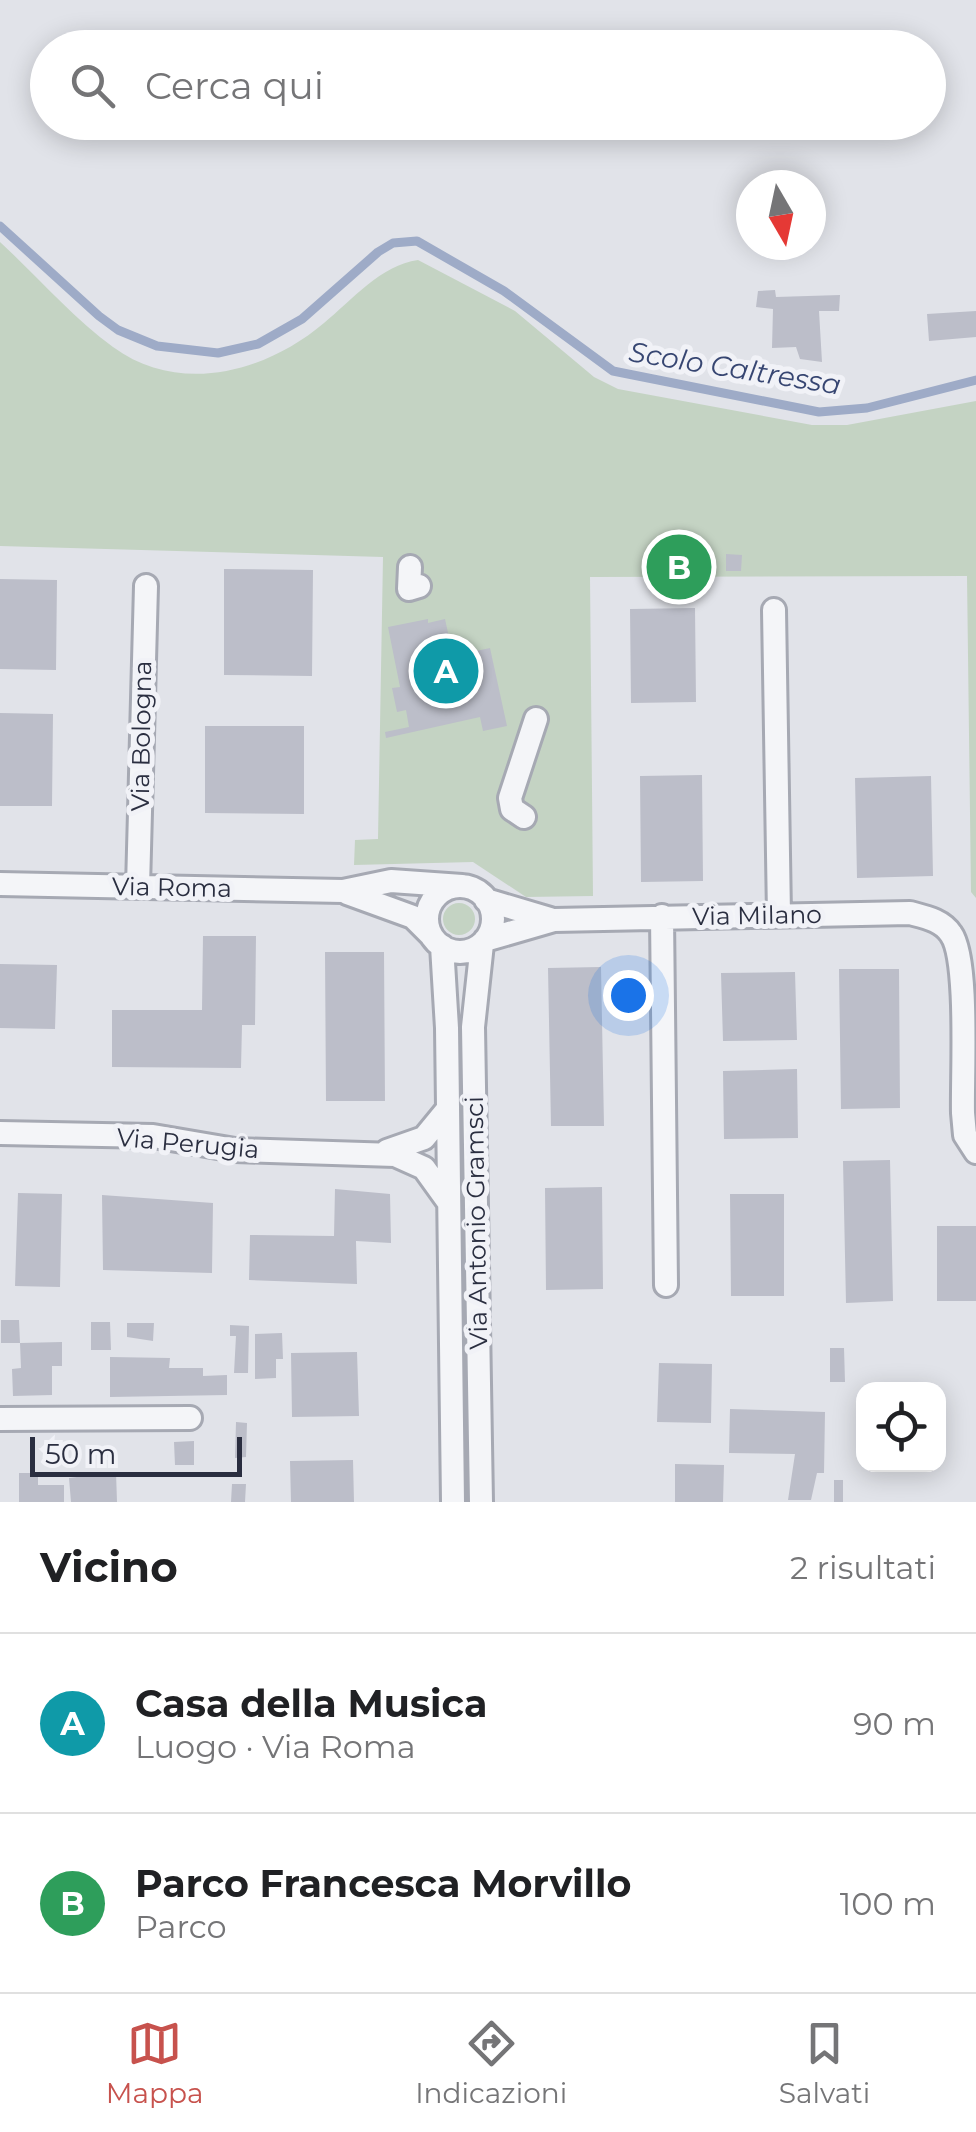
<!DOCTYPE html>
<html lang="it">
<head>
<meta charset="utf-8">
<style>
  :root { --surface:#fff; --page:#f2f2f2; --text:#202124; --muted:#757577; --line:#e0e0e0; --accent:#c7524d }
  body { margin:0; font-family:Montserrat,sans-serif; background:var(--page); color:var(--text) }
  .controls { position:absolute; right:30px; bottom:30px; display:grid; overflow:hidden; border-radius:20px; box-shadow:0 5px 25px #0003 }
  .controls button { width:90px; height:90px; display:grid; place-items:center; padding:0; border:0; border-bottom:2px solid var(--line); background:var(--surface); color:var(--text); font:50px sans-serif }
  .compass { position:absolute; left:736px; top:170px; width:90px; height:90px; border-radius:50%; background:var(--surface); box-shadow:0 5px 25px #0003; rotate:171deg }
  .scale { position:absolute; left:30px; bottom:25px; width:212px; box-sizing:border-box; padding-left:10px; border:5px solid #2a2e40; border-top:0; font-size:28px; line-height:35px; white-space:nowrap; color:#2a2e40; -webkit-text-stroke:8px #f1f2f7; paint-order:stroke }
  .you { position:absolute; left:628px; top:995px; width:35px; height:35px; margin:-25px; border:8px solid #fff; border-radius:50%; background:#1a73e8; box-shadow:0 0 0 15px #1a73e833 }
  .badge { display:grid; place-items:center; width:65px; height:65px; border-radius:50%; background:var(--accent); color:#fff; font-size:32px; font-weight:700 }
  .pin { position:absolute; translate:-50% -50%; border:5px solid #fff; box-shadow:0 2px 10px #0006 }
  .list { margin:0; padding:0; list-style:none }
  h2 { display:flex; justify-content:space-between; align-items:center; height:130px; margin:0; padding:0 40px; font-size:42px }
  h2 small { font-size:32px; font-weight:400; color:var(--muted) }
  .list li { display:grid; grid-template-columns:65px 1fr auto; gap:30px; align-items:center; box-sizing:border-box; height:180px; padding:0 40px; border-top:2px solid var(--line) }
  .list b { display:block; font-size:38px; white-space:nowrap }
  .list p { margin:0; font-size:32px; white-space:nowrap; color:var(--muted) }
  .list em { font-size:32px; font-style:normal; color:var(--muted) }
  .icon { flex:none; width:55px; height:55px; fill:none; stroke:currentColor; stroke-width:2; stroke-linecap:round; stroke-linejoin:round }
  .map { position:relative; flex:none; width:976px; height:1502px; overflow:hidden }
  .search { position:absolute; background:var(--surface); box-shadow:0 5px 25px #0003; left:30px; right:30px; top:30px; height:110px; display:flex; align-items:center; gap:25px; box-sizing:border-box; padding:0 35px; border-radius:55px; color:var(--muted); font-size:38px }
  .sheet { height:490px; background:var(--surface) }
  nav { display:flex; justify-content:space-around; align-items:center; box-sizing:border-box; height:140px; border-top:2px solid var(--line); background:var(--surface); font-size:28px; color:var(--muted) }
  nav a { display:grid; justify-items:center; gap:5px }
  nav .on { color:var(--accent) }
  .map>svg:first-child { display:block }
  .green { fill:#c4d3c3 }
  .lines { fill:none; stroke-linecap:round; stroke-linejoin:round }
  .stream { stroke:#9eabc7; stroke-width:9 }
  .building { fill:#bcbec9 }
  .street-casing { stroke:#a6a9b3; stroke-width:28 }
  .street { stroke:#f4f5f8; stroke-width:22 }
  .labels { text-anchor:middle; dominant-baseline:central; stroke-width:10; stroke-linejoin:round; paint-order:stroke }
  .street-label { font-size:25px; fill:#2a2e40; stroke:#f1f2f7 }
  .water-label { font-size:28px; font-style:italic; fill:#374672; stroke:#f1f2f7 }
</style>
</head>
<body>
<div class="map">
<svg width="976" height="1502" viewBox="0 0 976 1502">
  <rect width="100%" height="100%" fill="#e1e3e9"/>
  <path class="green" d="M 0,242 C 37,276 72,317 113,347 C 180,396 266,372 324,323 C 352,300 381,265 418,260 L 515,311 L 594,377 L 618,389 L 812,425 L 847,425 L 976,401 L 976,898 L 971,892 L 967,576 L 590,577 L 593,896 L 526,897 L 473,862 L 354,865 L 355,840 L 378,839 L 383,557 L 0,546 Z
    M443 919a16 16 0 1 1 32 0a16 16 0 1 1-32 0Z"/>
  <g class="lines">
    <path class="stream" d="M 0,226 L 99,316 L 118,330 L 157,346 L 218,353 L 258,344 L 302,319 L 378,252 L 393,243 L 417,241 L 504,291 L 613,371 L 819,412 L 867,408 L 976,380"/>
  </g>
  <path class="building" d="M 775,290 L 776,297 L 840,295 L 839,311 L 819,311 L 822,362 L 800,359 L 796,347 L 772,348 L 773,309 L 756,307 L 758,291 Z
    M 976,311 L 976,337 L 929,341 L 927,314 Z
    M 726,554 L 742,555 L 741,571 L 726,571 Z
    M 224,569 L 313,570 L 312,676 L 224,675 Z
    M 0,579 L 57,580 L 56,670 L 0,669 Z
    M 695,608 L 696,702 L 631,703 L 630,609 Z
    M 428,619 L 428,623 L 445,619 L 453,656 L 490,648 L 507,726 L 483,731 L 480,717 L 386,738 L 385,732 L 409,727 L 406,710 L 397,712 L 392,688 L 400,687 L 388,627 Z
    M 0,713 L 53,714 L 52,806 L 0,806 Z
    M 205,726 L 304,726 L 304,814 L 205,813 Z
    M 702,775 L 703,881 L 641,882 L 640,776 Z
    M 931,776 L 933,876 L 857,878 L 855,778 Z
    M 203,936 L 256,936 L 255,1025 L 242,1025 L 241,1068 L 112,1067 L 112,1010 L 202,1010 Z
    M 325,952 L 384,952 L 385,1101 L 326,1101 Z
    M 0,964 L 57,965 L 55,1029 L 0,1028 Z
    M 601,967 L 604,1126 L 551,1126 L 548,968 Z
    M 839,969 L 899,969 L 900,1108 L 841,1109 Z
    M 795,972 L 797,1040 L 723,1041 L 721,973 Z
    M 797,1069 L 798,1138 L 724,1139 L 723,1071 Z
    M 890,1160 L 893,1301 L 846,1303 L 843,1161 Z
    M 602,1187 L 603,1289 L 546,1290 L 545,1188 Z
    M 335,1189 L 390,1194 L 391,1243 L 356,1241 L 357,1284 L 249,1280 L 250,1235 L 334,1236 Z
    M 18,1193 L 62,1194 L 60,1287 L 15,1286 Z
    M 730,1194 L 784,1194 L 784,1296 L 731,1296 Z
    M 102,1195 L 213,1203 L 212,1273 L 103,1270 Z
    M 937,1226 L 976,1226 L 976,1301 L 937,1301 Z
    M 1,1320 L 19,1320 L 20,1343 L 1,1343 Z
    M 91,1322 L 110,1322 L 111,1350 L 91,1350 Z
    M 127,1323 L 154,1323 L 153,1341 L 127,1337 Z
    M 230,1325 L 249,1326 L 248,1373 L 234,1373 L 236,1336 L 230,1336 Z
    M 282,1333 L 283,1359 L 276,1359 L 276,1378 L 255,1379 L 255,1334 Z
    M 62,1342 L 62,1366 L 52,1366 L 52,1395 L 13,1396 L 12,1369 L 21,1368 L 20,1343 Z
    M 830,1348 L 844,1348 L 845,1382 L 830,1382 Z
    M 357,1352 L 359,1416 L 292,1417 L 291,1353 Z
    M 110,1357 L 170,1358 L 169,1368 L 203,1368 L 203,1376 L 227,1375 L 227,1395 L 110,1397 Z
    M 659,1363 L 712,1364 L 711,1423 L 657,1422 Z
    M 730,1409 L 825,1412 L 824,1473 L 817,1473 L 811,1500 L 788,1500 L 795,1454 L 729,1453 Z
    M 236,1422 L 247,1423 L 246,1457 L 235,1458 Z
    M 194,1441 L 194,1465 L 175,1465 L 174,1442 Z
    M 353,1460 L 354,1502 L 291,1502 L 290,1461 Z
    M 675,1464 L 724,1465 L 723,1502 L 675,1502 Z
    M 116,1472 L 117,1502 L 71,1502 L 69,1478 Z
    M 19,1473 L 38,1473 L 38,1485 L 64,1485 L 64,1502 L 19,1502 Z
    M 834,1480 L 843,1480 L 843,1502 L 834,1502 Z
    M 232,1484 L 246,1484 L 245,1502 L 231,1502 Z"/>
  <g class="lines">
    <g class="street-casing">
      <path id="street" d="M 410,567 L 409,589 L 419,586
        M 774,610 L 779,915
        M 524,817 L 512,809 L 510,798 L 536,719
        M 0,884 L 343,891 L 391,881 L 462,886
        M427 919a33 33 0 1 1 66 0a33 33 0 1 1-66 0Z
        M 138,887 L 146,586
        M 347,893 L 413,917 L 430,934
        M 486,900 L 550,919
        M 662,916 L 666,1285
        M 485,940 L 554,920 L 910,913 C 925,917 942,920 951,934 C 969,959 962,1077 963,1113 L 965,1135 L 976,1152
        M 442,946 L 447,1028 L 453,1502
        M 0,1133 L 153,1136 L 235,1150 L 395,1155 L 424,1168 L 447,1200
        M 387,1151 L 424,1138 L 447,1110
        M 0,1419 L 190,1418
        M 481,1502 L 473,1027 L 482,944"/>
    </g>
    <use href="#street" class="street"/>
  </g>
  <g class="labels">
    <g class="street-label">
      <text transform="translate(141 736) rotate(-89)">Via Bologna</text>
      <text transform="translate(172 887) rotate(1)">Via Roma</text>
      <text transform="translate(757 915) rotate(-1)">Via Milano</text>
      <text transform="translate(188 1143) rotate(5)">Via Perugia</text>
      <text transform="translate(476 1223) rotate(-91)">Via Antonio Gramsci</text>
    </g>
    <g class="water-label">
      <text transform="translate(735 368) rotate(9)">Scolo Caltressa</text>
    </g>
  </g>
</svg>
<div class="controls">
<button><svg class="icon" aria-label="locate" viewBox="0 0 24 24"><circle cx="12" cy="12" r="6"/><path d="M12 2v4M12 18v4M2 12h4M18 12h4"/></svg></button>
</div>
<svg class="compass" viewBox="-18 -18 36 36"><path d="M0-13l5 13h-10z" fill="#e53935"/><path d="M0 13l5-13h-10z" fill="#757577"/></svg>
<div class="scale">50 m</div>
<div class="you"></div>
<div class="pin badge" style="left:446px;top:671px;background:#0f9aa8">A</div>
<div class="pin badge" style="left:679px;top:567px;background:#2e9e5b">B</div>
<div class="search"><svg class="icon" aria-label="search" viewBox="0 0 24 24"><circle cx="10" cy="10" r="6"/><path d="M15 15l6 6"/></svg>Cerca qui</div>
</div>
<section class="sheet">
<h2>Vicino<small>2 risultati</small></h2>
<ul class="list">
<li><span class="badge" style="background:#0f9aa8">A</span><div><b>Casa della Musica</b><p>Luogo · Via Roma</p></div><em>90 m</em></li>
<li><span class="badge" style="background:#2e9e5b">B</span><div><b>Parco Francesca Morvillo</b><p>Parco</p></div><em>100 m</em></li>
</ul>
</section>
<nav>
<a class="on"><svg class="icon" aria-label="map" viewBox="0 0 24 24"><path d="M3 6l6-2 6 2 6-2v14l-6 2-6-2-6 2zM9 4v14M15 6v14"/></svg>Mappa</a>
<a><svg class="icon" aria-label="directions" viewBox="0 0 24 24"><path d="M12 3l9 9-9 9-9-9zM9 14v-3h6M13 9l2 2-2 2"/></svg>Indicazioni</a>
<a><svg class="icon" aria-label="saved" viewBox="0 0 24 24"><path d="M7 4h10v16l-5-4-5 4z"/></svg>Salvati</a>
</nav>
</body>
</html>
